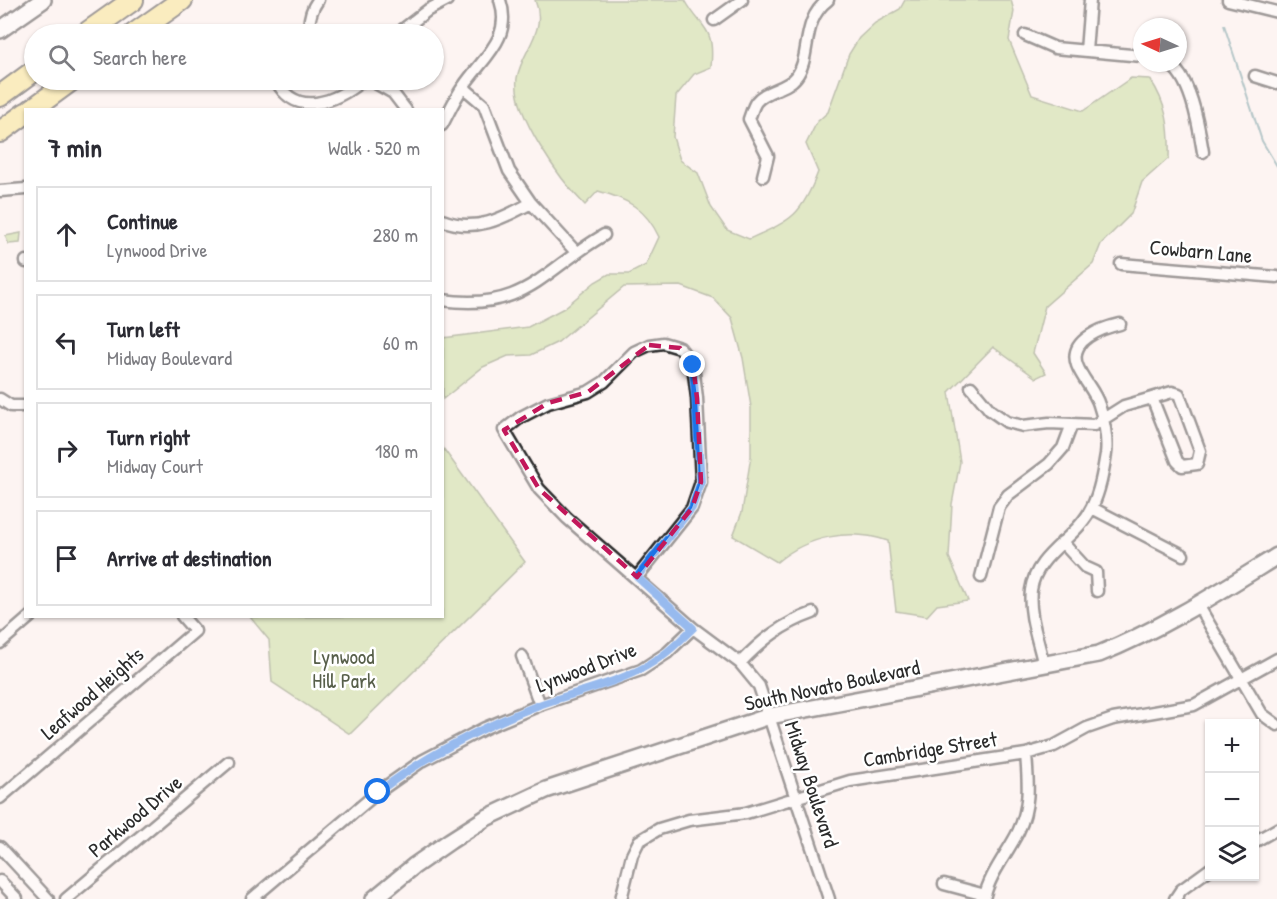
<!DOCTYPE html>
<html lang="en">
<head>
<meta charset="utf-8">
<style>
  :root { --surface:#fff; --page:#f7f7f7; --text:#2b2b33; --muted:#7c7c81; --line:#e1e1e2 }
  body { margin:0; font-family:"Patrick Hand",sans-serif; background:var(--page); color:var(--text) }
  .controls { position:absolute; right:18px; bottom:18px; display:grid; overflow:hidden; border-radius:0px; box-shadow:0 2px 4px #0004 }
  .controls button { width:54px; height:54px; display:grid; place-items:center; padding:0; border:0; border-bottom:2px solid var(--line); background:var(--surface); color:var(--text); font:30px sans-serif }
  .compass { position:absolute; left:1133px; top:18px; width:54px; height:54px; border-radius:50%; background:var(--surface); box-shadow:0 2px 4px #0004; rotate:274deg }
  .stop { position:absolute; width:18px; height:18px; margin:-14px; border:4px solid #1a73e8; border-radius:50%; background:#fff }
  .stop.end { background:#1a73e8; border-color:#fff; box-shadow:0 2px 6px #0008 }
  .list { margin:0; padding:0; list-style:none }
  h2 { display:flex; justify-content:space-between; align-items:center; height:78px; margin:0; padding:0 24px; font-size:26px }
  h2 small { font-size:20px; font-weight:400; color:var(--muted) }
  .list li { display:grid; grid-template-columns:39px 1fr auto; gap:18px; align-items:center; box-sizing:border-box; height:96px; margin:0 12px 12px; padding:0 12px; border:2px solid var(--line); border-radius:0px }
  .list b { display:block; font-size:22px; white-space:nowrap }
  .list p { margin:0; font-size:20px; white-space:nowrap; color:var(--muted) }
  .list em { font-size:20px; font-style:normal; color:var(--muted) }
  .icon { flex:none; width:33px; height:33px; fill:none; stroke:currentColor; stroke-width:2; stroke-linecap:round; stroke-linejoin:round }
  .map { position:relative; flex:none; width:1277px; height:899px; overflow:hidden }
  .search { position:absolute; background:var(--surface); box-shadow:0 2px 4px #0004; left:24px; top:24px; width:420px; height:66px; display:flex; align-items:center; gap:15px; box-sizing:border-box; padding:0 21px; border-radius:33px; color:var(--muted); font-size:22px }
  .panel { position:absolute; background:var(--surface); box-shadow:0 2px 4px #0004; left:24px; top:108px; width:420px; height:510px; border-radius:0px }
  .map>svg:first-child { display:block }
  .green { fill:#bed991; stroke:#74825e; stroke-width:1.5 }
  .lines { fill:none; stroke-linecap:round; stroke-linejoin:round }
  .stream { stroke:#5e8f95; stroke-width:2 }
  .street-casing { stroke:#2b2b2b; stroke-width:15 }
  .secondary-casing { stroke:#2b2b2b; stroke-width:20 }
  .highway-casing { stroke:#2b2b2b; stroke-width:24 }
  .street { stroke:#fff; stroke-width:10 }
  .secondary { stroke:#fff; stroke-width:15 }
  .highway { stroke:#f7e281; stroke-width:20 }
  .route { stroke:#1a73e8; stroke-width:8 }
  .marked { fill:none; stroke:#c2185b; stroke-width:4.5; stroke-dasharray:12 8; stroke-linejoin:round }
  .labels { text-anchor:middle; dominant-baseline:central; stroke-width:5; stroke-linejoin:round; paint-order:stroke }
  .street-label { font-size:21px; fill:#2b2b2b; stroke:#fff }
  .park-label { font-size:21px; fill:#575f4a; stroke:#fff }
</style>
</head>
<body>
<div class="map">
<svg width="1277" height="899" viewBox="0 0 1277 899">
  <rect width="100%" height="100%" fill="#fdf4f2"/>
  <filter id="ink" filterUnits="userSpaceOnUse"><feTurbulence type="fractalNoise" baseFrequency=".0167" numOctaves="2"/><feDisplacementMap in="SourceGraphic" scale="12" xChannelSelector="R" yChannelSelector="G"/><feConvolveMatrix kernelMatrix="1 2 1 2 8 2 1 2 1" color-interpolation-filters="sRGB"/></filter>
  <g filter="url(#ink)">
    <path class="green" d="M 535,0 L 685,0 C 702,31 715,25 711,67 L 694,74 L 676,96 L 673,137 L 680,160 L 698,173 L 711,207 L 727,230 L 749,239 C 791,220 801,217 818,172 L 806,144 L 817,122 L 828,112 L 849,54 L 859,38 L 875,23 L 900,9 L 905,0 L 1011,0 L 1014,11 L 1009,40 L 1032,95 L 1083,111 L 1131,78 L 1150,79 C 1167,104 1170,128 1169,158 L 1142,182 L 1131,214 L 1101,244 L 1093,264 L 1045,306 L 1033,353 L 1046,373 L 1036,378 L 993,347 L 949,392 L 960,462 L 952,504 L 949,557 L 968,601 L 937,605 L 927,616 L 896,611 L 888,541 C 850,528 808,536 777,562 L 733,536 L 742,512 L 751,456 L 751,407 L 743,358 L 732,318 L 713,298 L 681,286 L 624,287 L 558,342 L 531,355 L 508,356 L 483,367 L 443,399 L 443,338 L 528,327 L 564,308 L 595,282 L 609,274 L 629,274 L 646,265 L 659,237 C 646,209 628,199 598,191 L 585,205 C 561,181 512,114 517,78 C 522,50 548,31 535,0 Z
      M 21,233 L 20,243 L 9,244 L 5,236 Z
      M 443,448 L 525,562 L 350,734 L 272,682 L 269,640 L 250,617 L 442,616 Z"/>
    <g class="lines">
      <path class="stream" d="M 1224,25 L 1262,141 L 1277,166"/>
      <g class="street-casing">
        <path id="street" d="M 1228,0 L 1277,12
          M 714,20 L 742,0
          M 310,34 C 308,21 310,11 318,0
          M 397,34 L 428,10 L 447,0
          M 1025,35 L 1055,48 L 1142,56
          M 1086,51 L 1090,0
          M 1167,63 C 1191,74 1199,128 1203,152
          M 1255,76 L 1277,83
          M 276,80 C 295,119 336,102 363,80
          M 370,80 L 393,93 L 406,110
          M 463,87 L 484,105 L 509,171 L 531,203 L 576,252
          M 442,125 C 449,112 455,98 463,87 C 482,58 513,39 500,0
          M 763,176 L 768,156 L 749,119 C 751,114 753,106 756,102 C 765,90 787,89 796,77 C 812,57 800,21 828,0
          M 0,191 L 26,189
          M 442,220 C 475,233 502,219 531,203
          M 26,261 L 26,262
          M 1121,264 L 1277,277
          M 442,300 C 525,312 542,271 604,235
          M 971,387 L 990,410 L 1007,422 L 1023,426 L 1049,423 L 1094,425 L 1124,406 L 1152,398
          M 1172,392 L 1179,394 L 1200,451 L 1197,464 L 1182,466 L 1177,461 L 1152,398 Z
          M 0,399 L 11,406 L 26,406
          M 1092,508 L 1183,555
          M 1062,542 L 1085,567 L 1096,572 L 1097,591
          M 637,577 L 692,508 L 701,482 L 697,398 L 693,365 L 680,348 L 663,343 L 649,345 L 634,352 L 604,382 L 588,392 L 548,403 L 521,417 L 504,430 L 539,489 L 567,518 L 693,628 L 740,663 L 759,686 L 829,899
          M 981,577 L 999,507 L 1008,495 L 1049,464 L 1063,448 L 1072,424
          M 1198,605 L 1262,714 L 1277,725
          M 0,643 L 31,616
          M 522,656 L 540,705
          M 740,663 C 762,640 782,624 813,613
          M 1044,666 C 1039,642 1028,615 1031,590 C 1036,553 1077,539 1092,507 C 1100,491 1103,472 1106,454 C 1108,440 1104,419 1099,405 C 1095,391 1082,379 1077,365 C 1068,340 1102,328 1120,324
          M 0,798 L 195,631 L 182,616
          M 1254,842 L 1277,829
          M 0,847 L 48,899
          M 0,881 L 17,899
          M 944,884 L 985,895
          M 66,899 L 229,762
          M 252,899 L 378,792 L 422,761 L 485,728 L 540,705 L 641,670 L 667,653 L 693,628
          M 621,899 L 632,855 L 639,841 L 659,829 L 689,820 L 746,813 L 850,781 L 1026,754 L 1054,746 L 1087,728 L 1113,719 L 1194,705 L 1277,659
          M 984,899 C 989,875 1007,854 1018,832 C 1031,806 1028,781 1026,754
          M 1175,899 L 1181,890 L 1210,869"/>
      </g>
      <g class="secondary-casing">
        <path id="secondary" d="M 0,30 L 43,0
          M 374,899 L 414,866 L 450,841 L 486,818 L 546,790 L 770,716 L 1099,654 C 1162,629 1219,592 1277,556"/>
      </g>
      <g class="highway-casing">
        <path id="highway" d="M 85,34 L 133,0
          M 134,34 L 182,0
          M 0,96 L 34,71
          M 31,110 L 72,80
          M 0,132 L 26,113"/>
      </g>
      <use href="#street" class="street"/>
      <use href="#secondary" class="secondary"/>
      <use href="#highway" class="highway"/>
    </g>
  </g>
  <g class="lines" filter="url(#ink)">
    <path class="route" d="M 378,792 C 427,755 482,727 539,705 C 572,693 608,686 639,670 C 660,660 677,644 693,628 L 637,577 L 692,508 L 701,482 L 693,365"/>
  </g>
  <path d="M0 0H1277V899H0ZM 649,345 L 680,348 L 693,365 L 697,398 L 701,482 L 692,508 L 637,577 L 539,489 L 504,430 L 548,403 L 588,392 Z" fill="#fdf4f2" fill-opacity=".55" fill-rule="evenodd"/>
  <path class="marked" d="M 649,345 L 680,348 L 693,365 L 697,398 L 701,482 L 692,508 L 637,577 L 539,489 L 504,430 L 548,403 L 588,392 Z"/>
  <g class="labels">
    <g class="street-label">
      <text transform="translate(1201 251) rotate(5)">Cowbarn Lane</text>
      <text transform="translate(586 667) rotate(-21)">Lynwood Drive</text>
      <text transform="translate(832 685) rotate(-12)">South Novato Boulevard</text>
      <text transform="translate(92 693) rotate(-41)">Leafwood Heights</text>
      <text transform="translate(930 749) rotate(-9)">Cambridge Street</text>
      <text transform="translate(812 784) rotate(72)">Midway Boulevard</text>
      <text transform="translate(135 816) rotate(-40)">Parkwood Drive</text>
    </g>
    <g class="park-label">
      <text x="344" y="656">Lynwood<tspan x="344" dy="24">Hill Park</tspan></text>
    </g>
  </g>
</svg>
<div class="controls">
<button>+</button>
<button>−</button>
<button><svg class="icon" aria-label="layers" viewBox="0 0 24 24"><path d="M12 4l9 5-9 5-9-5zM3 14l9 5 9-5"/></svg></button>
</div>
<svg class="compass" viewBox="-18 -18 36 36"><path d="M0-13l5 13h-10z" fill="#e53935"/><path d="M0 13l5-13h-10z" fill="#7c7c81"/></svg>
<div class="stop" style="left:378px;top:792px"></div>
<div class="stop end" style="left:693px;top:365px"></div>
<div class="search"><svg class="icon" aria-label="search" viewBox="0 0 24 24"><circle cx="10" cy="10" r="6"/><path d="M15 15l6 6"/></svg>Search here</div>
<section class="panel">
<h2>7 min<small>Walk · 520 m</small></h2>
<ul class="list">
<li><svg class="icon" aria-label="ahead" viewBox="0 0 24 24"><path d="M12 20V5M6 11l6-6 6 6"/></svg><div><b>Continue</b><p>Lynwood Drive</p></div><em>280 m</em></li>
<li><svg class="icon" aria-label="left" viewBox="0 0 24 24"><path d="M17 20v-9H6M10 6l-5 5 5 5"/></svg><div><b>Turn left</b><p>Midway Boulevard</p></div><em>60 m</em></li>
<li><svg class="icon" aria-label="right" viewBox="0 0 24 24"><path d="M7 20v-9h11M14 6l5 5-5 5"/></svg><div><b>Turn right</b><p>Midway Court</p></div><em>180 m</em></li>
<li><svg class="icon" aria-label="arrive" viewBox="0 0 24 24"><path d="M6 21V4h12l-3 4 3 4H6"/></svg><div><b>Arrive at destination</b></div></li>
</ul>
</section>
</div>
</body>
</html>
